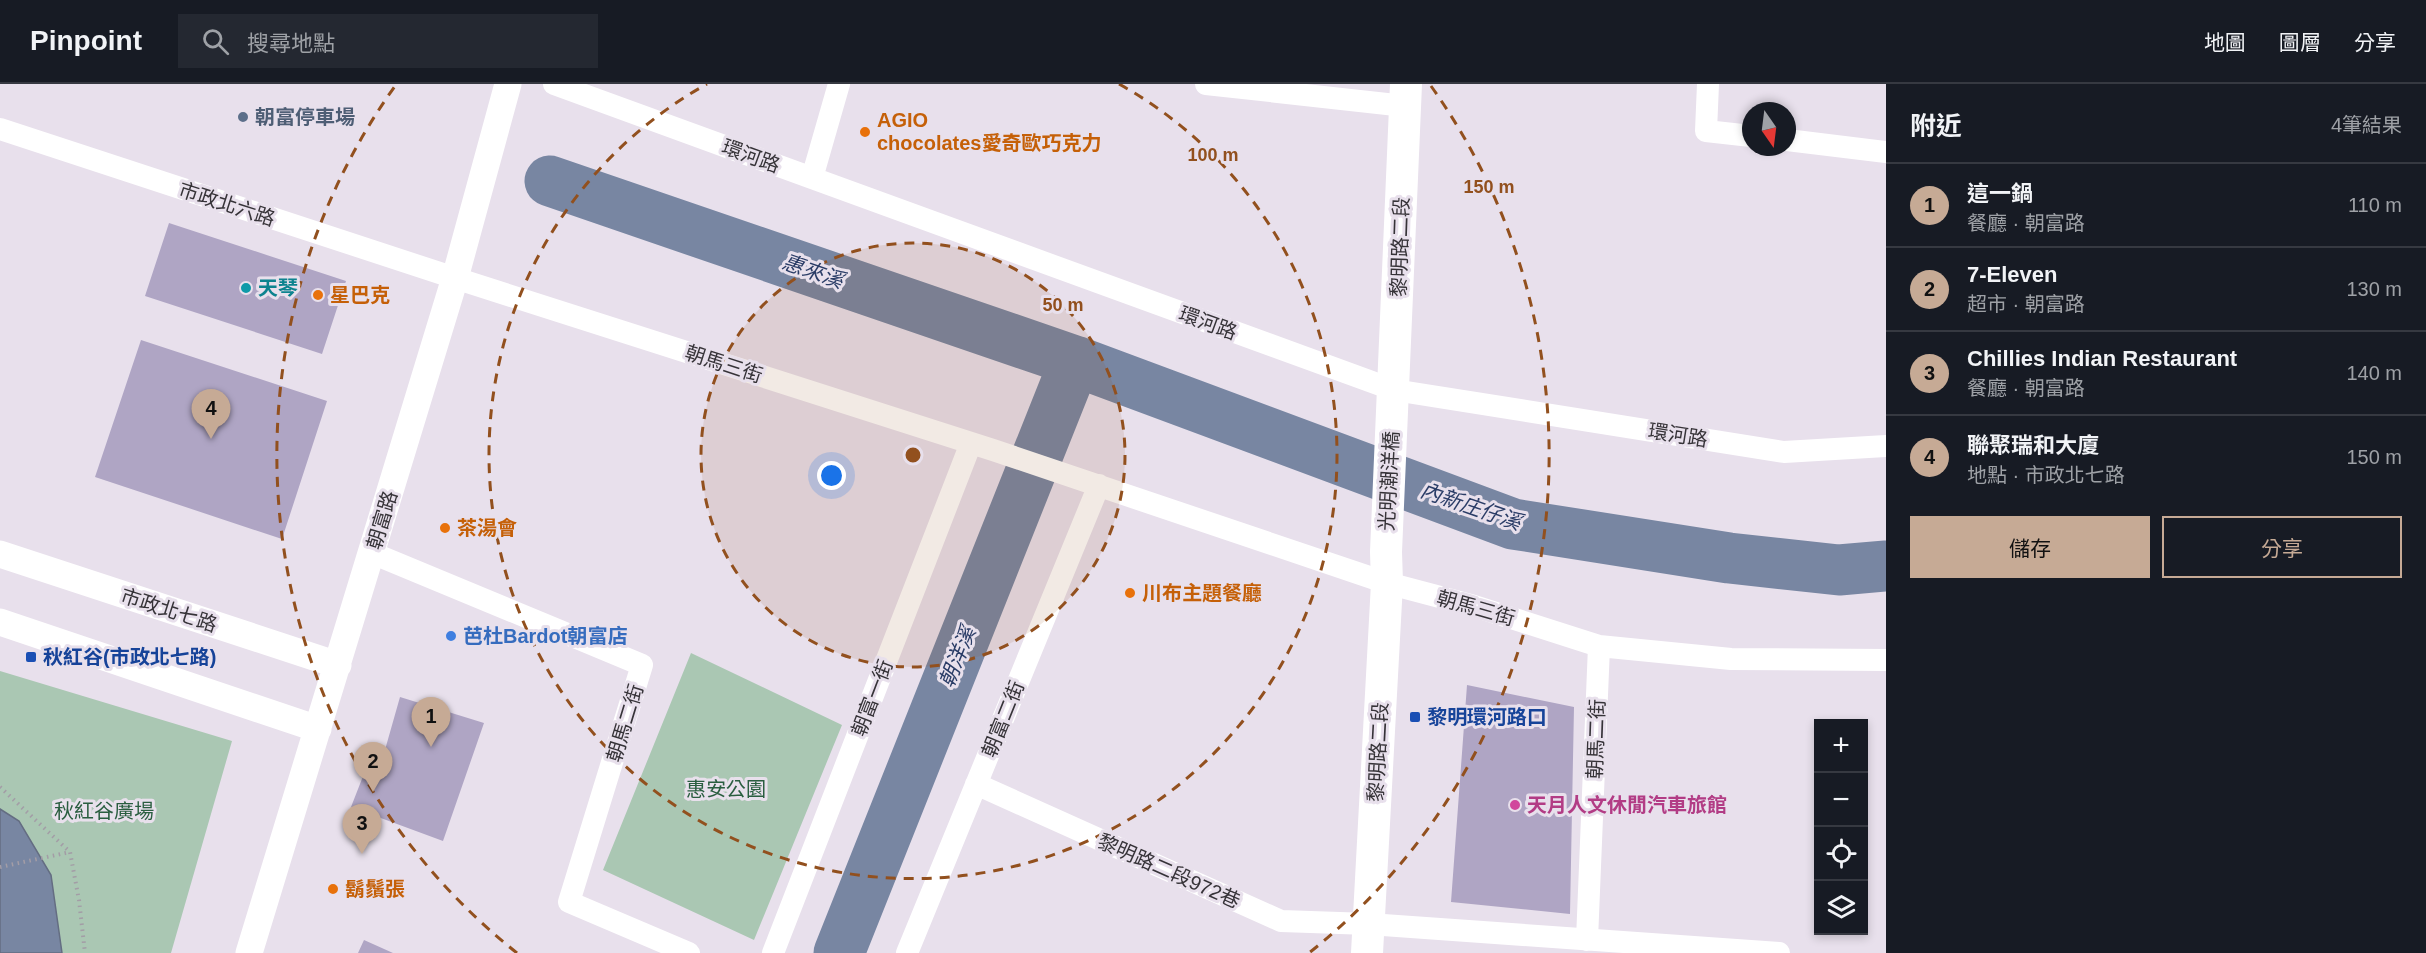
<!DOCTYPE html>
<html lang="zh-TW">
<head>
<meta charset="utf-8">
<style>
  :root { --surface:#171b24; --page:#242831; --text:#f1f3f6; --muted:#9ea1a6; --line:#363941; --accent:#c6aa95 }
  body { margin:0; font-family:Arial,"Noto Sans TC",sans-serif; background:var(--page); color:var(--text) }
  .controls { position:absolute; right:18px; bottom:18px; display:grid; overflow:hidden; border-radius:0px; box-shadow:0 3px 9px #0003 }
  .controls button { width:54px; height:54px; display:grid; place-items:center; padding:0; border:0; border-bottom:2px solid var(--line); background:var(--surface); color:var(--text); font:30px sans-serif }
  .compass { position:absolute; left:1742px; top:18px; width:54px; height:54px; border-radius:50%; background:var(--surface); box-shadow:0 3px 9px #0003; rotate:166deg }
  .you { position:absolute; left:832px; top:392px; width:21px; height:21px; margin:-15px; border:4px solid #fff; border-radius:50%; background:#1a73e8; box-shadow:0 0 0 9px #1a73e833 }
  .badge { display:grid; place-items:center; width:39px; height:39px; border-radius:50%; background:var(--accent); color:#111; font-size:20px; font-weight:700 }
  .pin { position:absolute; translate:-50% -50px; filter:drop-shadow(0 2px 3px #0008) }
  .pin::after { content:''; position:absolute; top:32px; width:21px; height:18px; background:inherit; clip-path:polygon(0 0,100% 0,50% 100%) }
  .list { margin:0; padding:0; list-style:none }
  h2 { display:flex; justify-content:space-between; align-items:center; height:78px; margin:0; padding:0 24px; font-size:26px }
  h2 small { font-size:20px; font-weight:400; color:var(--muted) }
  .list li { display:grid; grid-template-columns:39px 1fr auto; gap:18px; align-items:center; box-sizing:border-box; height:84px; padding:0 24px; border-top:2px solid var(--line) }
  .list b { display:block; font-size:22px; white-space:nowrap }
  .list p { margin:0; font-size:20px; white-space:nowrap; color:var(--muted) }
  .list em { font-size:20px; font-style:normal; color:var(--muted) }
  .actions { display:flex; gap:12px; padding:18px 24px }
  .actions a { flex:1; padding:14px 0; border:2px solid var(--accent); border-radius:0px; text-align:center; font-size:21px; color:var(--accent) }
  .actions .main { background:var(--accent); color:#111 }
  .icon { flex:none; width:33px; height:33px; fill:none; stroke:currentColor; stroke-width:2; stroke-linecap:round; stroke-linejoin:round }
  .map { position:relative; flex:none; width:1886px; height:869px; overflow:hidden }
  header { display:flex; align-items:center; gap:36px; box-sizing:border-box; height:84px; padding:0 30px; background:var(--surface); border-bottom:2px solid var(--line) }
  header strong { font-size:28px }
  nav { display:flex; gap:33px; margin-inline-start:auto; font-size:21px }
  .search { width:420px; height:54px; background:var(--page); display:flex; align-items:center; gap:15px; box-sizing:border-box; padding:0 21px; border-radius:0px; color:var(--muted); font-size:22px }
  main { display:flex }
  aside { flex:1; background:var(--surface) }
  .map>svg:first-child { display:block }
  .green { fill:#aac7b3 }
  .water { fill:#7886a2; stroke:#646d82; stroke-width:1.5 }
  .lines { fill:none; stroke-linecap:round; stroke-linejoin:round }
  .river { stroke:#7886a2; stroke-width:51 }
  .building { fill:#afa5c4 }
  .path { stroke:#a39da6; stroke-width:4; stroke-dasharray:1.5 4.5; stroke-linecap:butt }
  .minor { stroke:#fff; stroke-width:22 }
  .tertiary { stroke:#fff; stroke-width:27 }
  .secondary { stroke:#fff; stroke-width:32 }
  .ring { fill:none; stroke:#92501e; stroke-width:3; stroke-dasharray:10 8 }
  .service-dot { fill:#5c6f8a; stroke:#e8e0ec; stroke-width:2 }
  .food-dot { fill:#e8710a; stroke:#e8e0ec; stroke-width:2 }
  .culture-dot { fill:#0f9aa8; stroke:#e8e0ec; stroke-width:2 }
  .shop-dot { fill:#3f7fe0; stroke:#e8e0ec; stroke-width:2 }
  .transit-dot { fill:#1a4fb4; stroke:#e8e0ec; stroke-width:2 }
  .hotel-dot { fill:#d1479c; stroke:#e8e0ec; stroke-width:2 }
  .labels { text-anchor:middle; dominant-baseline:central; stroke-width:6; stroke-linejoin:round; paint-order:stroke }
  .service-label { font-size:20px; font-weight:bold; fill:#4e5e75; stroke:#e8e0ec; text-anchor:start }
  .food-label { font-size:20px; font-weight:bold; fill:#c56008; stroke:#e8e0ec; text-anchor:start }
  .street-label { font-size:20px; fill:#363338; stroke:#e8e0ec }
  .culture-label { font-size:20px; font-weight:bold; fill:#0d838f; stroke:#e8e0ec; text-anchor:start }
  .shop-label { font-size:20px; font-weight:bold; fill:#366cbe; stroke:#e8e0ec; text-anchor:start }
  .transit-label { font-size:20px; font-weight:bold; fill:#164399; stroke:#e8e0ec; text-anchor:start }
  .park-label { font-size:20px; fill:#2a5e40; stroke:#e8e0ec }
  .hotel-label { font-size:20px; font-weight:bold; fill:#b23c85; stroke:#e8e0ec; text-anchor:start }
  .water-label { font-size:21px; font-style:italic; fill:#2b3d67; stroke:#e8e0ec }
  .centre { fill:#92501e; stroke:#e8e0ec; stroke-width:3 }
  .ring-label { font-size:18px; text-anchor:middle; font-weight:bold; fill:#92501e; stroke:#e8e0ec; stroke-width:6; stroke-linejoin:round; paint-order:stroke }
</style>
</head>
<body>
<header>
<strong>Pinpoint</strong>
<div class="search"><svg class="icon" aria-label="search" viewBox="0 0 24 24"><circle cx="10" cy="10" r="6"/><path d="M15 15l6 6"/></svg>搜尋地點</div>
<nav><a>地圖</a><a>圖層</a><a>分享</a></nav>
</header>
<main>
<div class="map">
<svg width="1886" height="869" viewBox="0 0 1886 869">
  <rect width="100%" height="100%" fill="#e8e0ec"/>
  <path class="green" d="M 691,569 L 842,641 L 754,856 L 603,786 Z
    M 0,587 L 232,657 L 171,869 L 0,869 Z"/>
  <path class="water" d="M 0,725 L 19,737 L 51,791 L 62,869 L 0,869 Z"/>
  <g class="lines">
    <path class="river" d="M 550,97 L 1075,277 L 1513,440 L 1729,474 L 1839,486 L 1886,482
      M 839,869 L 1075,277"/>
  </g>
  <path class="building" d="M 169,139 L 346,197 L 322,270 L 145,212 Z
    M 141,256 L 327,317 L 282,455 L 95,393 Z
    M 1467,601 L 1574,623 L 1570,830 L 1451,818 Z
    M 400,613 L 484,639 L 443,757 L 351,723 L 367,682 L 379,687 Z
    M 364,856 L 393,869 L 358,869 Z"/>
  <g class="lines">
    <path class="path" d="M 0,703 L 70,768 L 79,816 L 85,869
      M 0,783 L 70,768"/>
    <path class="minor" d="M 554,0 L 1394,306 L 1784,368 L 1886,362
      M 1206,0 L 1405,22
      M 1708,0 L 1706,47 L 1751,52
      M 0,45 L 455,194 L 993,366 L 1387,499 L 1474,522 L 1599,562 L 1731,575 L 1886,576
      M 1787,56 L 1886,68
      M 812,94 L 839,0
      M 372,469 L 642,581 L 569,818 L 689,869
      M 976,700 L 1281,837 L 1369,840 L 1779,869
      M 1587,856 L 1599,562
      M 773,869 L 971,359
      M 907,869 L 1099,401"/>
    <path class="tertiary" d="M 0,470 L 338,581
      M 0,538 L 318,645
      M 249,869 L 455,194 L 508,0"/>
    <path class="secondary" d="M 1367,869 L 1387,499 L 1386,468 L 1406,0"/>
  </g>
  <circle cx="913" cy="371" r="212" fill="#92501e" fill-opacity=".12"/>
  <g class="ring">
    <circle cx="913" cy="371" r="212"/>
    <path d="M1119 0A424 424 0 1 1 707 0"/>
    <path d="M517 869A636 636 0 0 1 395 2M1431 2A636 636 0 0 1 1309 869"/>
  </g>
  <circle class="service-dot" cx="243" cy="33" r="6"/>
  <g class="food-dot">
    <circle cx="865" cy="48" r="6"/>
    <circle cx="318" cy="211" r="6"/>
    <circle cx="445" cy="444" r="6"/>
    <circle cx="1130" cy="509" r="6"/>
    <circle cx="333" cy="805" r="6"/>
  </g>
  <circle class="culture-dot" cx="246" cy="204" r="6"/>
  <circle class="shop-dot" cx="451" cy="552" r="6"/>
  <g class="transit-dot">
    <rect x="25" y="567" width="12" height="12" rx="3"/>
    <rect x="1409" y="627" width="12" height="12" rx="3"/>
  </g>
  <circle class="hotel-dot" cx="1515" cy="721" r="6"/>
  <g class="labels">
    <g class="service-label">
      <text x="255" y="33">朝富停車場</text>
    </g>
    <g class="food-label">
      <text x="877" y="36">AGIO<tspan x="877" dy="23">chocolates愛奇歐巧克力</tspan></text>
      <text x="330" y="211">星巴克</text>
      <text x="457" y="444">茶湯會</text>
      <text x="1142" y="509">川布主題餐廳</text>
      <text x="345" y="805">鬍鬚張</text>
    </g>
    <g class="street-label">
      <text transform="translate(751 72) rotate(20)">環河路</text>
      <text transform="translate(227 120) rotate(18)">市政北六路</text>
      <text transform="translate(1400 163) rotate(-88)">黎明路二段</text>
      <text transform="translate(1208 239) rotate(20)">環河路</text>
      <text transform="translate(724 280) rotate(18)">朝馬三街</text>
      <text transform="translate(1678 351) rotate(9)">環河路</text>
      <text transform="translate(1389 397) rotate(-87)">光明潮洋橋</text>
      <text transform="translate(382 436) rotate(-73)">朝富路</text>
      <text transform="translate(1476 524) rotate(16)">朝馬三街</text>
      <text transform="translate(169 526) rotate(18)">市政北七路</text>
      <text transform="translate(872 614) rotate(-69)">朝富一街</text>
      <text transform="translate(1003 635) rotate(-68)">朝富二街</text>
      <text transform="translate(625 639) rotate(-73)">朝馬二街</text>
      <text transform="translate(1596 655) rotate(-88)">朝馬二街</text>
      <text transform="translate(1378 668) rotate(-87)">黎明路二段</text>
      <text transform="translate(1169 787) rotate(24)">黎明路二段972巷</text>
    </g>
    <g class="culture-label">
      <text x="258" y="204">天琴</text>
    </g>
    <g class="shop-label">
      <text x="463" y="552">芭杜Bardot朝富店</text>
    </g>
    <g class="transit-label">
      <text x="43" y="573">秋紅谷(市政北七路)</text>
      <text x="1427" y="633">黎明環河路口</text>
    </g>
    <g class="park-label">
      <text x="726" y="705">惠安公園</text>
      <text x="104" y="727">秋紅谷廣場</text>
    </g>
    <g class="hotel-label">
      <text x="1527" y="721">天月人文休閒汽車旅館</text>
    </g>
    <g class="water-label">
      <text transform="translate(813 187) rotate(19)">惠來溪</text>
      <text transform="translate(1471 422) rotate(19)">內新庄仔溪</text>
      <text transform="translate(957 573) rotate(-68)">朝洋溪</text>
    </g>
  </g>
  <circle cx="913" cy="371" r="9" class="centre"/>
  <g class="ring-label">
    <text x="1213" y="77">100 m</text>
    <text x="1489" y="109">150 m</text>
    <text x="1063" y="227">50 m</text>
  </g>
</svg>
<div class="controls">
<button>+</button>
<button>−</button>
<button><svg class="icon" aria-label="locate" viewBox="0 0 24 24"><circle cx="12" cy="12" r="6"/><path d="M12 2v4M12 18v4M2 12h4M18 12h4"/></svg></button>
<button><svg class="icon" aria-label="layers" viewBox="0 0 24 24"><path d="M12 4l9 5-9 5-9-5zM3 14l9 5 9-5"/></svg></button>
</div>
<svg class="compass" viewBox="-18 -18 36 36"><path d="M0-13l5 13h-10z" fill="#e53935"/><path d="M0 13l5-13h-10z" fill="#9ea1a6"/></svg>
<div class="you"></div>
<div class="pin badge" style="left:431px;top:663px">1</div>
<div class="pin badge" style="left:373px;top:708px">2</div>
<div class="pin badge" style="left:362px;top:770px">3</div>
<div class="pin badge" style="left:211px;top:355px">4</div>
</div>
<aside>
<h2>附近<small>4筆結果</small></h2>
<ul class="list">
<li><span class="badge">1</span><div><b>這一鍋</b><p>餐廳 · 朝富路</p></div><em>110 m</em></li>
<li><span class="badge">2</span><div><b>7-Eleven</b><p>超市 · 朝富路</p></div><em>130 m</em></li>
<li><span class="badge">3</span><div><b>Chillies Indian Restaurant</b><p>餐廳 · 朝富路</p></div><em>140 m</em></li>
<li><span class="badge">4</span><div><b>聯聚瑞和大廈</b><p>地點 · 市政北七路</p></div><em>150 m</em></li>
</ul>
<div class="actions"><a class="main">儲存</a><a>分享</a></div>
</aside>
</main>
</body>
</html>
